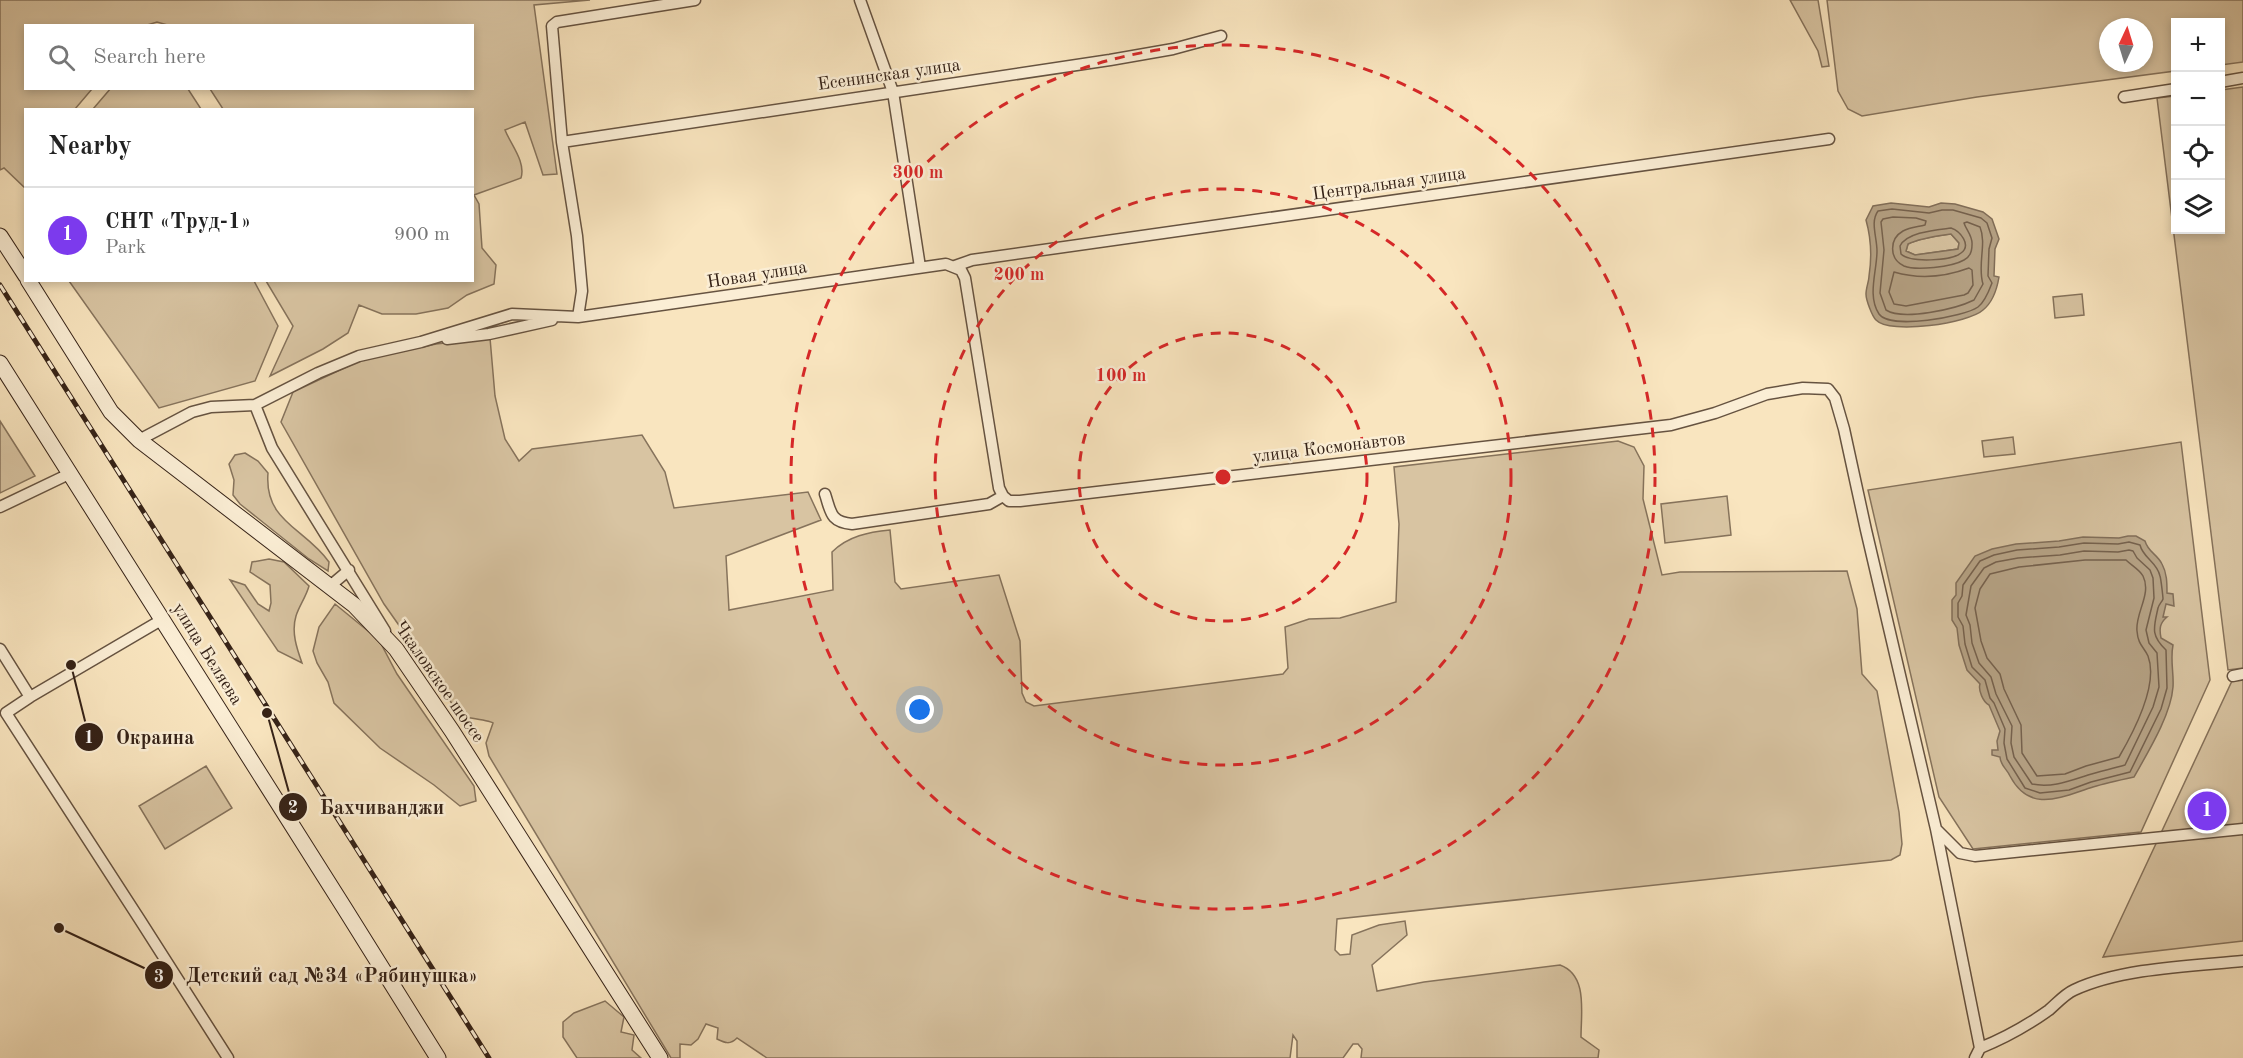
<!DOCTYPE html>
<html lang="en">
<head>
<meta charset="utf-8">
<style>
  :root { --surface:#fff; --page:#f6f6f6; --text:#222; --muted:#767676; --line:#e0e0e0; --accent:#7c3aed }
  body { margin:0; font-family:"Old Standard TT",serif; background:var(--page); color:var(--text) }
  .controls { position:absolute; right:18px; top:18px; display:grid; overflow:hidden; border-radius:0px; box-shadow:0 3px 9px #0003 }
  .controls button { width:54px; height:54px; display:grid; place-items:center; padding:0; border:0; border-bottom:2px solid var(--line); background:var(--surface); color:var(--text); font:30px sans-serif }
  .compass { position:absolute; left:2099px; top:18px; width:54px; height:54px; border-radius:50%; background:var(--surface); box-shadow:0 3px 9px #0003; rotate:4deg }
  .you { position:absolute; left:920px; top:710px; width:21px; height:21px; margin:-15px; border:4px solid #fff; border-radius:50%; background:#1a73e8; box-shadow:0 0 0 9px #1a73e833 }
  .badge { display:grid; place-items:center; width:39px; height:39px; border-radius:50%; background:var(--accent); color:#fff; font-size:20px; font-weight:700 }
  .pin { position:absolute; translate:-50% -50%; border:3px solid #fff; box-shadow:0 2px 6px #0006 }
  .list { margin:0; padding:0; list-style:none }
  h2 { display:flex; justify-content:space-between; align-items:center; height:78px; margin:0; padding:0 24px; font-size:26px }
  h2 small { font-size:20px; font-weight:400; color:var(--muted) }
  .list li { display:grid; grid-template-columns:39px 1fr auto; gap:18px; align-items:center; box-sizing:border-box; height:96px; padding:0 24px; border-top:2px solid var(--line) }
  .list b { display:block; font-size:22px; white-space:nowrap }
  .list p { margin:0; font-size:20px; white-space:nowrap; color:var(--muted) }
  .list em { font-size:20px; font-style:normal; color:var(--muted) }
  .icon { flex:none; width:33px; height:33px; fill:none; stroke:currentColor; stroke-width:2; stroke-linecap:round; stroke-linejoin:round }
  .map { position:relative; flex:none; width:2243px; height:1058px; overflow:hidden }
  .search { position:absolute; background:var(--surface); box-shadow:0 3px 9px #0003; left:24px; top:24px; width:450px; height:66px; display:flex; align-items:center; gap:15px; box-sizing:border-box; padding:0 21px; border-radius:0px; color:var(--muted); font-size:22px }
  .panel { position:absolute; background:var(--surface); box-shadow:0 3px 9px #0003; left:24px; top:108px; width:450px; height:174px; border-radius:0px }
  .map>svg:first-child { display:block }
  .green { fill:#d8c4a2; stroke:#86735c; stroke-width:1.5; fill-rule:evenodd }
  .water { fill:#b6a386; stroke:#826f5a; stroke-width:1.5; fill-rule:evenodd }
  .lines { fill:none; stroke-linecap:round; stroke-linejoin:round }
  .shore { stroke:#76624e; stroke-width:1.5 }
  .street-casing { stroke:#665341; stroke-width:13 }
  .secondary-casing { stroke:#352217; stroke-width:17 }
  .street { stroke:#fbeed5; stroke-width:10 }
  .secondary { stroke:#fbeed5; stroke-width:15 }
  .rail-casing { stroke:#352217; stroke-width:5 }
  .rail { stroke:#fbeed5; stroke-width:3; stroke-dasharray:9; stroke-linecap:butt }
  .ring { fill:none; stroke:#d62828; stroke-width:3; stroke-dasharray:10 8 }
  .labels { text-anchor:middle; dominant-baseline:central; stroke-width:5; stroke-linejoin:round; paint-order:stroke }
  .street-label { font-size:18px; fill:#352217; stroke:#fbeed5 }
  .centre { fill:#d62828; stroke:#fbeed5; stroke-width:3 }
  .ring-label { font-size:18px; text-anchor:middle; font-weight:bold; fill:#d62828; stroke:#fbeed5; stroke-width:5; stroke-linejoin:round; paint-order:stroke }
  .leader { fill:none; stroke:#352217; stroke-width:2 }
  .callout-dot { fill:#352217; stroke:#fbeed5; stroke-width:2 }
  .mark-label { font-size:18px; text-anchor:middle; font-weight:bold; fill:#fff }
  .callout-label { font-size:20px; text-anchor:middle; font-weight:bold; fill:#352217; stroke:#fbeed5; stroke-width:5; stroke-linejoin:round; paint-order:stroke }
</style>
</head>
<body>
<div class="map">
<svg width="2243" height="1058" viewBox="0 0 2243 1058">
  <rect width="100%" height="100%" fill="#f9e5bf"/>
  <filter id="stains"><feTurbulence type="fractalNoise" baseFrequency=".00333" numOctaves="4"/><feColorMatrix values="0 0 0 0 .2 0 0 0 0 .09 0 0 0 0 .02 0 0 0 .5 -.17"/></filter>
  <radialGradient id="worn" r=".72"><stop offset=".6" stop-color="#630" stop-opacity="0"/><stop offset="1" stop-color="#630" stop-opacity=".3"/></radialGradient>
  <path class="green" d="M 0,0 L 590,0 L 534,5 L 557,174 L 543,175 L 525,122 L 505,130 C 511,145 526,162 521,178 L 474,195 L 479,204 L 482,248 L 496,265 L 494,284 L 467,295 L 448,308 L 416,314 L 382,314 L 359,305 L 348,333 L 323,349 L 270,376 L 293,326 L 266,281 L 472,280 L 472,110 L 223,109 L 210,89 L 472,88 L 472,26 L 171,26 L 157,22 L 144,26 L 26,26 L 26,88 L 92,89 L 75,109 L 26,110 L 25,188 L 4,168 L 0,170 Z
    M 1790,0 L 1818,0 L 1829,66 L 1822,67 L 1818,51 Z
    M 1827,0 L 2243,0 L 2243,62 L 2221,65 L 2220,22 L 2176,22 L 2175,71 L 1977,97 L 1862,116 L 1848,109 L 1838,91 ZM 2108,27 L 2144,27 L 2144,63 L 2108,63 Z
    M 2243,87 L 2243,668 L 2228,670 L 2157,98 L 2175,96 L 2176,230 L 2220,230 L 2221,90 Z
    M 111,88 L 188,89 L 201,109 L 93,109 Z
    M 1951,234 L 1959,243 L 1958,249 L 1915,255 L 1906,251 L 1908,244 C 1921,238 1937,236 1951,234 Z
    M 69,281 L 254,281 L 278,326 L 255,381 L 159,408 Z
    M 2082,294 L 2084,315 L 2055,318 L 2053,297 Z
    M 490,338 L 495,396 L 505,439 L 519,461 L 532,449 L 642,435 L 665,472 L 674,508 L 808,492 L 821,520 L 726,556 L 729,610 L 833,590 L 832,552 C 848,536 869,532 890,530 L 895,582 L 901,589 L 999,575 L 1020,641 L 1022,693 L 1026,702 L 1034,706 L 1283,674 L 1288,668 L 1285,627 L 1309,619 L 1340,618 L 1396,602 L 1399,524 L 1394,467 L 1618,441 L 1634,447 L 1644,466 L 1643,499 L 1662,575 L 1680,572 L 1847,571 L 1857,609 L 1862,674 L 1877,691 L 1899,812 L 1902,844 L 1900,855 L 1891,860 L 1337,919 L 1335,950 L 1340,955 L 1350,954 L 1352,935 L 1379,925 L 1405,921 L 1407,935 L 1372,965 L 1377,991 L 1424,982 L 1560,965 C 1588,975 1581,1012 1581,1037 L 1599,1050 L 1598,1058 L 1361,1058 L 1362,1049 L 1358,1044 L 1353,1044 L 1343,1058 L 1297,1058 L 1297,1041 L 1293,1035 L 1290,1058 L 767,1058 L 737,1038 C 730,1045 725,1043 717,1039 L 718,1028 L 706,1024 L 698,1039 L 691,1045 L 680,1044 L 680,1058 L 671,1058 L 489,756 L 486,743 L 493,723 C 488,720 468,718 459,716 L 441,685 L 384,604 L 281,422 L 293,392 L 359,361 L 436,344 Z
    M 0,421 L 35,476 L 0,493 Z
    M 2013,437 L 2015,454 L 1984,457 L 1982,441 Z
    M 2181,442 L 2210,680 L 2141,832 L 1973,849 L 1939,797 L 1868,490 Z
    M 245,453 L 258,461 L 268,473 C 264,522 305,528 329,562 L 328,571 L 309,559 L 240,504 L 233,495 L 234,480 L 229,464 L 235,455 Z
    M 1727,496 L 1731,535 L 1665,543 L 1661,504 Z
    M 269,559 L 284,562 L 309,586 C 306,597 299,606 296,616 C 291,632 297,649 302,663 L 278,651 L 230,580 L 245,585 L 258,604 L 269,611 L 271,603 L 270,585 L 250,572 L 252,562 Z
    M 335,604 L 379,640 L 397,674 L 474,786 L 476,801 L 460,806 L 434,785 L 380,748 L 334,703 L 328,682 L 317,663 L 313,651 L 319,627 Z
    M 2243,679 L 2243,941 L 2103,957 L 2232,681 Z
    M 206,766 L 232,808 L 165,849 L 139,806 Z
    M 605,1001 L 624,1017 L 621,1032 L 634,1035 L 632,1050 L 641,1058 L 577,1058 L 563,1037 L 563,1022 L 574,1013 Z"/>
  <path class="water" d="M 1891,203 L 1929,207 L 1941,203 L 1955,204 L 1983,212 L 1992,219 L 1999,239 L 1995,249 L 1994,276 L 1999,277 C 1997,289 1993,302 1983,310 C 1969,323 1890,335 1876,320 C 1872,316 1866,300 1866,294 C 1866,288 1869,281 1869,276 C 1872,257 1871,238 1866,220 L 1873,206 ZM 1951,234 L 1959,243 L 1958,249 L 1915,255 L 1906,251 L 1908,244 C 1920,238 1937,236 1951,234 Z
    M 2128,536 L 2136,536 L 2145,541 C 2148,552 2157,554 2162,564 C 2167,573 2167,583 2167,593 L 2173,594 L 2174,606 L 2166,604 L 2163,617 L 2167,617 C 2160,623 2159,628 2161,638 L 2173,645 C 2170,660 2174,673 2173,687 C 2171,715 2148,752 2134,777 C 2120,780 2106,783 2093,787 C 2061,797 2030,814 2010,776 C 2007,769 2000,765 2000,757 L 1992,755 L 1992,750 L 1998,750 L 1997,741 L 2000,731 L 1989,705 C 1983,702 1978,690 1980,684 L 1967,670 L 1959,645 L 1957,628 L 1952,620 L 1952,600 L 1956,595 L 1956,583 L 1975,556 L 1992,549 L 2016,544 L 2059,541 L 2083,537 L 2119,538 Z"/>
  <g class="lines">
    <path class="shore" d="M 1892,209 L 1929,213 L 1942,210 L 1953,210 L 1981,218 L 1987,223 L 1992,238 L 1989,249 L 1988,276 L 1992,283 C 1989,291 1985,302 1978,307 C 1964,317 1890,330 1879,314 C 1867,296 1877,271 1877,251 C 1877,237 1870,222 1878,211 Z
      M 1893,217 L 1916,218 L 1926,221 L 1925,225 C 1917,227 1910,227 1903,231 C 1889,239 1889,259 1904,266 C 1916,271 1952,267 1964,260 C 1970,257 1972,251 1972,245 C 1973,236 1966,230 1964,223 L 1967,222 L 1980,227 C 1987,244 1977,265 1983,284 L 1974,300 C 1956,309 1903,321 1886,310 L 1880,293 L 1884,250 L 1881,222 L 1883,219 Z
      M 1951,228 C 1960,231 1972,245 1961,253 C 1951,261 1910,263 1901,254 L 1900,246 C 1907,232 1936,230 1951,228 Z
      M 1969,268 L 1972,270 L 1973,285 L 1968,293 L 1964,295 L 1906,306 L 1894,304 L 1889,292 L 1894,272 C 1918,279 1945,277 1969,268 Z
      M 2129,542 L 2140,545 C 2143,558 2157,562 2160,576 C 2161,579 2163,597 2163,599 C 2162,602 2159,604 2158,608 C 2154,627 2150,635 2166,650 L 2167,688 L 2161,709 L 2130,772 L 2091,782 L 2069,790 L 2040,793 L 2025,788 L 2007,759 L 2004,743 L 2005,729 L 1994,703 L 1990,698 L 1985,680 L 1972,667 L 1965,644 L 1963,626 L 1958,617 L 1958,603 L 1962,596 L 1963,585 L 1980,561 L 1994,555 L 2017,550 L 2059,547 L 2084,543 L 2118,544 Z
      M 2129,550 L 2133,551 L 2137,558 L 2150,570 L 2153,578 L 2154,598 L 2146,630 L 2149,643 L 2157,653 L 2159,687 L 2153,707 L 2125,765 C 2112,769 2100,771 2088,775 C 2069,781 2052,788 2032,784 L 2014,757 L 2011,743 L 2012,726 L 1996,694 L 1991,677 L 1979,663 L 1972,643 L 1970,625 L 1966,615 L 1971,586 L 1984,568 L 1996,562 L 2018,558 L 2060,555 L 2084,551 L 2118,552 Z
      M 2085,560 L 2126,560 C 2131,565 2140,570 2143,576 C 2152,594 2135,613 2137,631 C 2138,645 2144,647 2148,656 C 2159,685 2133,733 2119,757 L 2086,766 L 2065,774 L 2037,776 L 2022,753 L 2021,725 L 2004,689 L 2000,674 L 1987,658 L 1981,641 L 1975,608 L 1980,589 L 1990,574 L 2019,567 Z"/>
    <g class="street-casing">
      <path id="street" d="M 860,0 L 893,92 L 920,267
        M 2220,82 L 2243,78
        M 2124,97 L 2176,89
        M 562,142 L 1110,60 L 1173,49 L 1221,36
        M 955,266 L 972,260 L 1829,139
        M 578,317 L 582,291 L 577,236 L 562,142 L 552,26 L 557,22 L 695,0
        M 447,339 L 489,334 L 552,320
        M 255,405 L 272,448 L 385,631
        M 139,440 L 192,412 L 211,407 L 255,405 L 318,373 L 359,356 L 421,342 L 512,314 L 578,317 L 946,264 L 961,270 L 965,278 L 999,488 L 1003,496
        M 825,494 C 831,512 830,522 852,524 L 989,504 L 1003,496
        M 1003,496 L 1009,501 L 1020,501 L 1671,425 L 1715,413 L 1767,394 L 1803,388 L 1828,389 L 1835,398 L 1844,429 L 1866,530 L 1936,829 L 1980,1048 L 1975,1058
        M 0,507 L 69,474
        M 330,586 L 349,570
        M 0,649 L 30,697 L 6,713 L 140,920 L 228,1058
        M 2233,676 L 2243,674
        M 30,697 L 163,619
        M 1936,829 L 1960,853 L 1975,856 L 2243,829
        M 1980,1048 C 2005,1038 2028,1025 2049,1010 C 2057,1003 2065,994 2074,990 C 2121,968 2191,966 2243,961"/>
    </g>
    <g class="secondary-casing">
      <path id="secondary" d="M 0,236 L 26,276
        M 28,280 L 111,412 L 139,440 L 354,605 L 396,649 L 452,731 L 660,1058
        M 0,363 L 345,909 L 438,1058"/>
    </g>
    <use href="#street" class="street"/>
    <use href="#secondary" class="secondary"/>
    <g class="rail-casing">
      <path id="rail" d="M 0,285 L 489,1058"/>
    </g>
    <use href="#rail" class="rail"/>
  </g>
  <g class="ring">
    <circle cx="1223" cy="477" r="144"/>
    <circle cx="1223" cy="477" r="288"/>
    <circle cx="1223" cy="477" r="432"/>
  </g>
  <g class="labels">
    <g class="street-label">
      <text transform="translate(889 75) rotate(-8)">Есенинская улица</text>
      <text transform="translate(1389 184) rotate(-8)">Центральная улица</text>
      <text transform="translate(757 275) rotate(-9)">Новая улица</text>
      <text transform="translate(1329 448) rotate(-7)">улица Космонавтов</text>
      <text transform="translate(207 654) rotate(58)">улица Беляева</text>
      <text transform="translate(439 682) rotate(55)">Чкаловское шоссе</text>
    </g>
  </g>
  <circle cx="1223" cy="477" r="9" class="centre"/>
  <g class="ring-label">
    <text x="918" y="178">300 m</text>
    <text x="1019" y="280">200 m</text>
    <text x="1121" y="381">100 m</text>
  </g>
  <path class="leader" d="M71 665L89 737M267 713L293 807M59 928L159 975"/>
  <g class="callout-dot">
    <circle cx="71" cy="665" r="6"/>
    <circle cx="267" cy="713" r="6"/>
    <circle cx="59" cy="928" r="6"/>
    <circle cx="89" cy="737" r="15"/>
    <circle cx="293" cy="807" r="15"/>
    <circle cx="159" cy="975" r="15"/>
  </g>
  <g class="mark-label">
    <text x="89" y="743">1</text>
    <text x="293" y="813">2</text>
    <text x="159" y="982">3</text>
  </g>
  <g class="callout-label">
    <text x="155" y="744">Окраина</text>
    <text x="382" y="814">Бахчиванджи</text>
    <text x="332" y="982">Детский сад №34 «Рябинушка»</text>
  </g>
  <rect width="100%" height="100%" filter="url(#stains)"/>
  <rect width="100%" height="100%" fill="url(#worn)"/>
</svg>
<div class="controls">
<button>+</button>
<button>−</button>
<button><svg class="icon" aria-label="locate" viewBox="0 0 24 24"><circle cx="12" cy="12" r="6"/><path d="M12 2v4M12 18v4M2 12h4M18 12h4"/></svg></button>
<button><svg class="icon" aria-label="layers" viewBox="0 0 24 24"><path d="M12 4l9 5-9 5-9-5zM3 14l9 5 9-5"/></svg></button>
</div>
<svg class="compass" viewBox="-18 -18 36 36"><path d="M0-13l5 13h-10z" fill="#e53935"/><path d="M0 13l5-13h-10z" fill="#767676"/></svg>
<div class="you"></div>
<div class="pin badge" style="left:2207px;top:811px">1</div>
<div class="search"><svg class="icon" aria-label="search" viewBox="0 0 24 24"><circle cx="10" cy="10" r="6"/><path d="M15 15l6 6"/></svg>Search here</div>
<section class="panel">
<h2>Nearby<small></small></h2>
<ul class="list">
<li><span class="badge">1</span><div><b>СНТ «Труд-1»</b><p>Park</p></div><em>900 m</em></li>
</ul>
</section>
</div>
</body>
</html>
